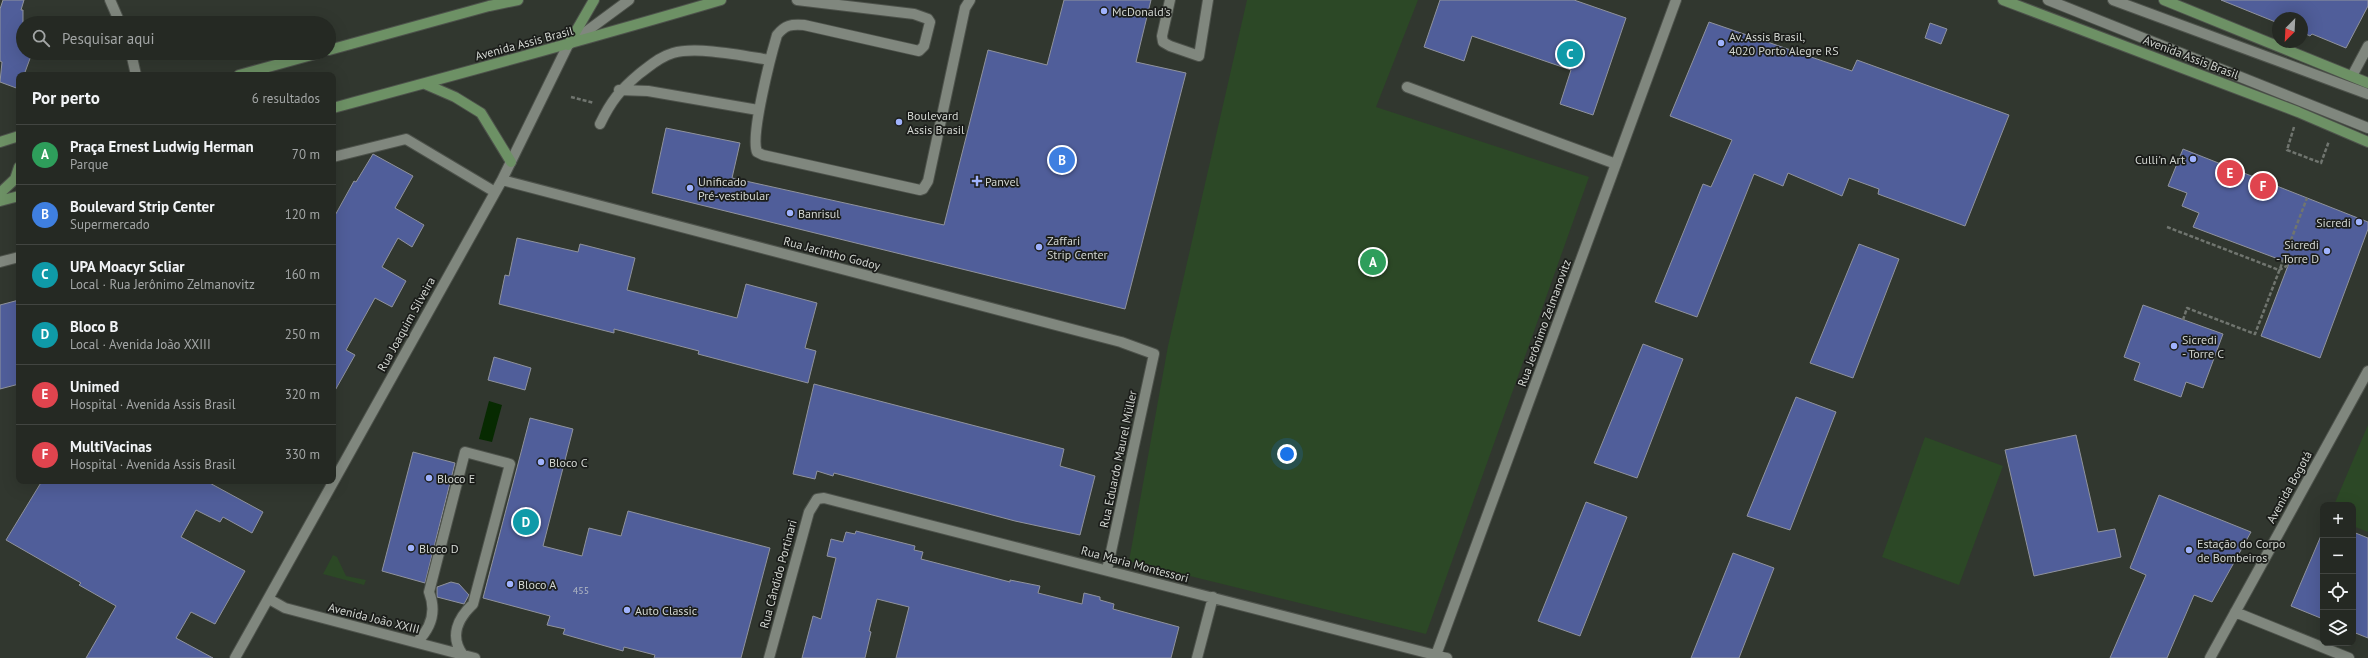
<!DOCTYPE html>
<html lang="pt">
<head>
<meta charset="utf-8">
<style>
  :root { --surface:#252923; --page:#2d312b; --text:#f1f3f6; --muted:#a3a6a6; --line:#424541; --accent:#a0b3fd }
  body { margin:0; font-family:"PT Sans",sans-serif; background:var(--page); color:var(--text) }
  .controls { position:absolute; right:12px; bottom:12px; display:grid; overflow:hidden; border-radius:8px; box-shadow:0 4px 16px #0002 }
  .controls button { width:36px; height:36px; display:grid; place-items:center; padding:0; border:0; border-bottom:1px solid var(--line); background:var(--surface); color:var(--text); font:20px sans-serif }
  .compass { position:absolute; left:2272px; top:12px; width:36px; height:36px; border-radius:50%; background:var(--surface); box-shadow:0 4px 16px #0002; rotate:204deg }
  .you { position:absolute; left:1287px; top:454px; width:14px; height:14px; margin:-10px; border:3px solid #fff; border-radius:50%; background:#1a73e8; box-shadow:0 0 0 6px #1a73e833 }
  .badge { display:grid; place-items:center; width:26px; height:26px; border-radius:50%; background:var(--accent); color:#fff; font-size:13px; font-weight:700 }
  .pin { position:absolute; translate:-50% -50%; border:2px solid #fff; box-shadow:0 1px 4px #0006 }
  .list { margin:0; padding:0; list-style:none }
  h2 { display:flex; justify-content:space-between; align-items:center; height:52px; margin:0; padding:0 16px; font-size:17px }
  h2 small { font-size:13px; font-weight:400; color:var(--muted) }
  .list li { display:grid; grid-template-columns:26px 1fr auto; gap:12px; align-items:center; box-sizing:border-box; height:60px; padding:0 16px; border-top:1px solid var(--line) }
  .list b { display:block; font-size:15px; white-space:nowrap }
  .list p { margin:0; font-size:13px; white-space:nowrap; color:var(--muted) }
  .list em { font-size:13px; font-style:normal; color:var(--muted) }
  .icon { flex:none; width:22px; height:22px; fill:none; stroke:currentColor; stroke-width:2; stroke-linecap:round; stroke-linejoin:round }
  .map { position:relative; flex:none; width:2368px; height:658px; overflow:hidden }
  .search { position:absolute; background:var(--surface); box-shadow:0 4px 16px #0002; left:16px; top:16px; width:320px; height:44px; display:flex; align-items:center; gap:10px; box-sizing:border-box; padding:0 14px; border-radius:22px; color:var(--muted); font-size:15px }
  .panel { position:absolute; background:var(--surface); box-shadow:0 4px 16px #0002; left:16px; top:72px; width:320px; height:412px; border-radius:8px }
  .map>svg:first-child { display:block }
  .green { fill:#2c4826 }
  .water { fill:#072a01 }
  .building { fill:#505e9a; stroke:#90939d }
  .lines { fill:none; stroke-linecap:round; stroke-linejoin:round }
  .minor-casing { stroke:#4d524b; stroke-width:12 }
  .major-casing { stroke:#4d524b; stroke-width:12 }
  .path { stroke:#70756f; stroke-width:2.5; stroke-dasharray:4 2; stroke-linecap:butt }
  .minor { stroke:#80877e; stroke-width:10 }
  .major { stroke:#6d9165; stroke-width:10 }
  .poi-dot { fill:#a0b3fd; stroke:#1b1d1a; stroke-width:1.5 }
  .labels { text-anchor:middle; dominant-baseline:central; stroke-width:3.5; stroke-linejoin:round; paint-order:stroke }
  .number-label { font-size:10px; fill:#b2b8c3 }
  .poi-label { font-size:12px; fill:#d2d6d1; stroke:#1b1d1a; text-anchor:start }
  .street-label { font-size:12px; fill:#d2d6d1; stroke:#1b1d1a }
</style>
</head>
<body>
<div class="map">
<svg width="2368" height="658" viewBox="0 0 2368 658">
  <rect width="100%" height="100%" fill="#31372f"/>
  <path class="green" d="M 1247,0 L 1418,0 L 1376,107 L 1589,177 L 1426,634 L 1129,561 L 1168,346 Z
    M 2368,425 L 2368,532 L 2353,526 L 2353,505 L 2334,505 Z
    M 1925,437 L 2003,466 L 1959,585 L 1882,557 Z
    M 333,555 L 337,557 L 346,576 L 366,580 L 364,585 L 323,574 Z"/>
  <path class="water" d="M 489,401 L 502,405 L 492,442 L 479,439 Z"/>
  <path class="building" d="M 3,0 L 24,0 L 21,10 L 23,10 L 23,53 L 32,53 L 24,75 L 19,75 L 19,89 L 0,82 L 2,62 L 0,61 L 0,9 Z
    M 1064,0 L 1151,0 L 1136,62 L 1186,73 L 1125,309 L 652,193 L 666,128 L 740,143 L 732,178 L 944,225 L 988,50 L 1047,65 Z
    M 1440,0 L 1574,0 L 1626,18 L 1593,115 L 1560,104 L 1571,70 L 1472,36 L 1464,61 L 1424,47 Z
    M 2221,0 L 2368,0 L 2368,6 L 2346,48 L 2312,34 L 2310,36 L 2302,32 L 2302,18 L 2278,18 L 2278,23 Z
    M 1709,22 L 1852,71 L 1857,60 L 2009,115 L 1965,226 L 1878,194 L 1879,189 L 1849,178 L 1842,196 L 1788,173 L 1783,186 L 1754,174 L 1697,317 L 1655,302 L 1703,184 L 1711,187 L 1732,140 L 1670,116 Z
    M 1930,23 L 1947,29 L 1941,44 L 1925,38 Z
    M 2183,149 L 2368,222 L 2368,229 L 2320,358 L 2261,336 L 2289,263 L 2193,227 L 2199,213 L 2182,206 L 2187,193 L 2168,186 Z
    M 373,154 L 413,176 L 395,208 L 424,225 L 412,247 L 398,238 L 382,267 L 406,281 L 392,307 L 375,298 L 346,350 L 355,355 L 333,394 L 333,219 L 354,181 L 356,182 Z
    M 517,238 L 578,252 L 580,244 L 635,258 L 627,290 L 737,318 L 746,284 L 817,303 L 805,348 L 816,351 L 808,383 L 698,354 L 699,351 L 614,329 L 614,333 L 499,304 L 505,275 L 509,276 Z
    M 1859,244 L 1899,259 L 1853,378 L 1810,363 Z
    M 19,300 L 19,384 L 0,389 L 0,305 Z
    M 2143,305 L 2223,334 L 2203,388 L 2186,382 L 2181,397 L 2134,380 L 2140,363 L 2124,357 Z
    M 1643,344 L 1683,359 L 1637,478 L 1594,463 Z
    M 494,357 L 531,368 L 525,390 L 488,380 Z
    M 814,384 L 1064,449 L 1060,466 L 1095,476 L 1080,535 L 1015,521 L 834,473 L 833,476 L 817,471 L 815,479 L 793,474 Z
    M 1796,397 L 1836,412 L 1790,530 L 1747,516 Z
    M 530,418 L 573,429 L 543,546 L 582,556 L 589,528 L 621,536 L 628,511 L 770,548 L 741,658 L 654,658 L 655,655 L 624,647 L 623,651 L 563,634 L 565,629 L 547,625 L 550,616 L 483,598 Z
    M 2076,435 L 2098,532 L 2115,529 L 2121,557 L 2034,576 L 2005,450 Z
    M 413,452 L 455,463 L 425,583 L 382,571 Z
    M 42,481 L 206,481 L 263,512 L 252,533 L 223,517 L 220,522 L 196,510 L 181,537 L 245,571 L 215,624 L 191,612 L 176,638 L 213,658 L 86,658 L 116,606 L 79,585 L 81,583 L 6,540 Z
    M 2159,495 L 2251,532 L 2212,602 L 2194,595 L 2167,658 L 2110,658 L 2146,575 L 2130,568 Z
    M 1586,502 L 1627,517 L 1580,636 L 1538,621 Z
    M 856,531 L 915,546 L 914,550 L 923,552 L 921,559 L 1010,582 L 1010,580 L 1040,586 L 1038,593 L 1082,604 L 1084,593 L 1100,597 L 1100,600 L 1114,604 L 1113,609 L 1179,627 L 1171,658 L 896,658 L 909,607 L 877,599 L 869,631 L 871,632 L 865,658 L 802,658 L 813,616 L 821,619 L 836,558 L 827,556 L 831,539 L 843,542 L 846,532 L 855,534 Z
    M 2323,531 L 2323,619 L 2291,606 Z
    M 2353,532 L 2368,538 L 2368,638 L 2353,632 Z
    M 1733,553 L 1774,568 L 1739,658 L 1691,658 Z
    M 451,582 L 459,584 L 469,595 L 464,604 L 437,597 L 437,587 Z"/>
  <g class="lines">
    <g class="minor-casing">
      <path id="minor" d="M 110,0 L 120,23
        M 797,0 L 914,14 L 928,19 L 930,22 L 924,46 L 919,51 L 804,25 C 791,24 785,25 777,35 C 771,55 750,136 757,152 L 763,155 L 920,190 L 923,189 L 928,181 L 965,8 L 970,0
        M 1170,0 L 1162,36 L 1163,42 L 1170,46 L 1199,56 L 1208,0
        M 2048,0 L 2368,128
        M 2113,0 L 2368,94
        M 131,53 L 136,75
        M 2352,76 L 2368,46
        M 1407,87 L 1616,164
        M 619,90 L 648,91 L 758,110
        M 600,124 C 611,101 620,90 639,74 C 650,66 659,57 673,53 C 697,46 744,56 770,60
        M 333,157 L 406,139 L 495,192
        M 502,180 L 1121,342 L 1154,354 L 1107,570
        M 0,262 L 19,257
        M 269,599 L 285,608 L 475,658
        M 2235,612 L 2349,658
        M 417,642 C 431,628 437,612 429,592 L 465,452 L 510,464 L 473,604 C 458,618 449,636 463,655
        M 1436,655 L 1676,0
        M 235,658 L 502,180 L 568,45 L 629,0
        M 769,658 L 809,512 L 817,499 L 824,498 L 1447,658
        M 1197,658 L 1213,597
        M 2210,658 L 2368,371"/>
    </g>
    <g class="major-casing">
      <path id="major" d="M 2003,0 L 2298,112 L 2368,142
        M 2164,0 L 2368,83
        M 568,45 L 594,0
        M 329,50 L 489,6 L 518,0
        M 239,75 L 319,53
        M 425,84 L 455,97 L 481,113 L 511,162
        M 333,108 C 463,73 592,38 721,0
        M 0,142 L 19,136
        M 0,193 L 15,179 L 19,167
        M 0,201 L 19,196"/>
    </g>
    <path class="path" d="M 571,97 L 594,103
      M 2294,127 L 2287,150 L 2321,163 L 2329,141
      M 2167,227 L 2279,270 L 2296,261
      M 2183,320 L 2187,308 L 2255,334 L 2307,198"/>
    <use href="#minor" class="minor"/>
    <use href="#major" class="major"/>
  </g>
  <g class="poi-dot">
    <circle cx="1104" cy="11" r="4"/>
    <circle cx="1721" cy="43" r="4"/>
    <circle cx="899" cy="122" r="4"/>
    <circle cx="2193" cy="159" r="4"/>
    <path d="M975 175h4v4h4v4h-4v4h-4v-4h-4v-4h4z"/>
    <circle cx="690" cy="188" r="4"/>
    <circle cx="790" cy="213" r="4"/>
    <circle cx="2359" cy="222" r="4"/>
    <circle cx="1039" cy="247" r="4"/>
    <circle cx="2327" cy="251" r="4"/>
    <circle cx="2174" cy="346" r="4"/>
    <circle cx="541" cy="462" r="4"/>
    <circle cx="429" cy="478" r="4"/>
    <circle cx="411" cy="548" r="4"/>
    <circle cx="2189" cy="550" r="4"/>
    <circle cx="510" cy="584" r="4"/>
    <circle cx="627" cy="610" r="4"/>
  </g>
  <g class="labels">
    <g class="number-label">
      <text x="581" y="590">455</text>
    </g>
    <g class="poi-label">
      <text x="1112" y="11">McDonald's</text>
      <text x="1729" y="36">Av. Assis Brasil,<tspan x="1729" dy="14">4020 Porto Alegre RS</tspan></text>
      <text x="907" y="115">Boulevard<tspan x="907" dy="14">Assis Brasil</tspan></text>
      <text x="2185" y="159" text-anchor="end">Culli'n Art</text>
      <text x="698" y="181">Unificado<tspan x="698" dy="14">Pré-vestibular</tspan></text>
      <text x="985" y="181">Panvel</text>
      <text x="798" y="213">Banrisul</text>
      <text x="2351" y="222" text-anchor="end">Sicredi</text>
      <text x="1047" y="240">Zaffari<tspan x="1047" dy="14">Strip Center</tspan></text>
      <text x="2319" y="244" text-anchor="end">Sicredi<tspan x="2319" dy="14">- Torre D</tspan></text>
      <text x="2182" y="339">Sicredi<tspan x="2182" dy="14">- Torre C</tspan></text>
      <text x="549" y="462">Bloco C</text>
      <text x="437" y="478">Bloco E</text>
      <text x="2197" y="543">Estação do Corpo<tspan x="2197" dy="14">de Bombeiros</tspan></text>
      <text x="419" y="548">Bloco D</text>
      <text x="518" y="584">Bloco A</text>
      <text x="635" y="610">Auto Classic</text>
    </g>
    <g class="street-label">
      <text transform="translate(524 43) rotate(-15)">Avenida Assis Brasil</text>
      <text transform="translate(2191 57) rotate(21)">Avenida Assis Brasil</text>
      <text transform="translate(832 253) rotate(15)">Rua Jacintho Godoy</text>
      <text transform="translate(1544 323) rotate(-70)">Rua Jerônimo Zelmanovitz</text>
      <text transform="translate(406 324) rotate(-61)">Rua Joaquim Silveira</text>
      <text transform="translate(1118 459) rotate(-78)">Rua Eduardo Maurel Müller</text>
      <text transform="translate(2289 487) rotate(-61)">Avenida Bogotá</text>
      <text transform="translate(1135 564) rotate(15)">Rua Maria Montessori</text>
      <text transform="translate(778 574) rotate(-75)">Rua Cândido Portinari</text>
      <text transform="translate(374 618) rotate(14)">Avenida João XXIII</text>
    </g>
  </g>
</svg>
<div class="controls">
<button>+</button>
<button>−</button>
<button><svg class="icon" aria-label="locate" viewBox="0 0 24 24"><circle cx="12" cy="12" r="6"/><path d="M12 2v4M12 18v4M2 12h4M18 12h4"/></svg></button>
<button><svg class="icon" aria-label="layers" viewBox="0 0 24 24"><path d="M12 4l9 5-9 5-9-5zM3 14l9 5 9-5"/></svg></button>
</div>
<svg class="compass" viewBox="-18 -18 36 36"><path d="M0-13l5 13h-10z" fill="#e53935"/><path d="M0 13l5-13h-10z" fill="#a3a6a6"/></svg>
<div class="you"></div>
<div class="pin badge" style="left:1373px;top:262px;background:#2e9e5b">A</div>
<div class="pin badge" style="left:1062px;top:160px;background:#3f7fe0">B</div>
<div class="pin badge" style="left:1570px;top:54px;background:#0f9aa8">C</div>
<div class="pin badge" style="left:526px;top:522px;background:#0f9aa8">D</div>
<div class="pin badge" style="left:2230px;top:173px;background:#e0444e">E</div>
<div class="pin badge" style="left:2263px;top:186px;background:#e0444e">F</div>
<div class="search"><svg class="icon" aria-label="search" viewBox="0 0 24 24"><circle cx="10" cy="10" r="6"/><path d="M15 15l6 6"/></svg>Pesquisar aqui</div>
<section class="panel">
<h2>Por perto<small>6 resultados</small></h2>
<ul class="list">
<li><span class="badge" style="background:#2e9e5b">A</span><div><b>Praça Ernest Ludwig Herman</b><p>Parque</p></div><em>70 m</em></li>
<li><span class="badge" style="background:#3f7fe0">B</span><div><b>Boulevard Strip Center</b><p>Supermercado</p></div><em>120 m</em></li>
<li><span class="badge" style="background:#0f9aa8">C</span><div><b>UPA Moacyr Scliar</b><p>Local · Rua Jerônimo Zelmanovitz</p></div><em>160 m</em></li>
<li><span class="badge" style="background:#0f9aa8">D</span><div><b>Bloco B</b><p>Local · Avenida João XXIII</p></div><em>250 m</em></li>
<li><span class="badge" style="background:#e0444e">E</span><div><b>Unimed</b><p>Hospital · Avenida Assis Brasil</p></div><em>320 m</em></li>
<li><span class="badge" style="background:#e0444e">F</span><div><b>MultiVacinas</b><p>Hospital · Avenida Assis Brasil</p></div><em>330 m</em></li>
</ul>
</section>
</div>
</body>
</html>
